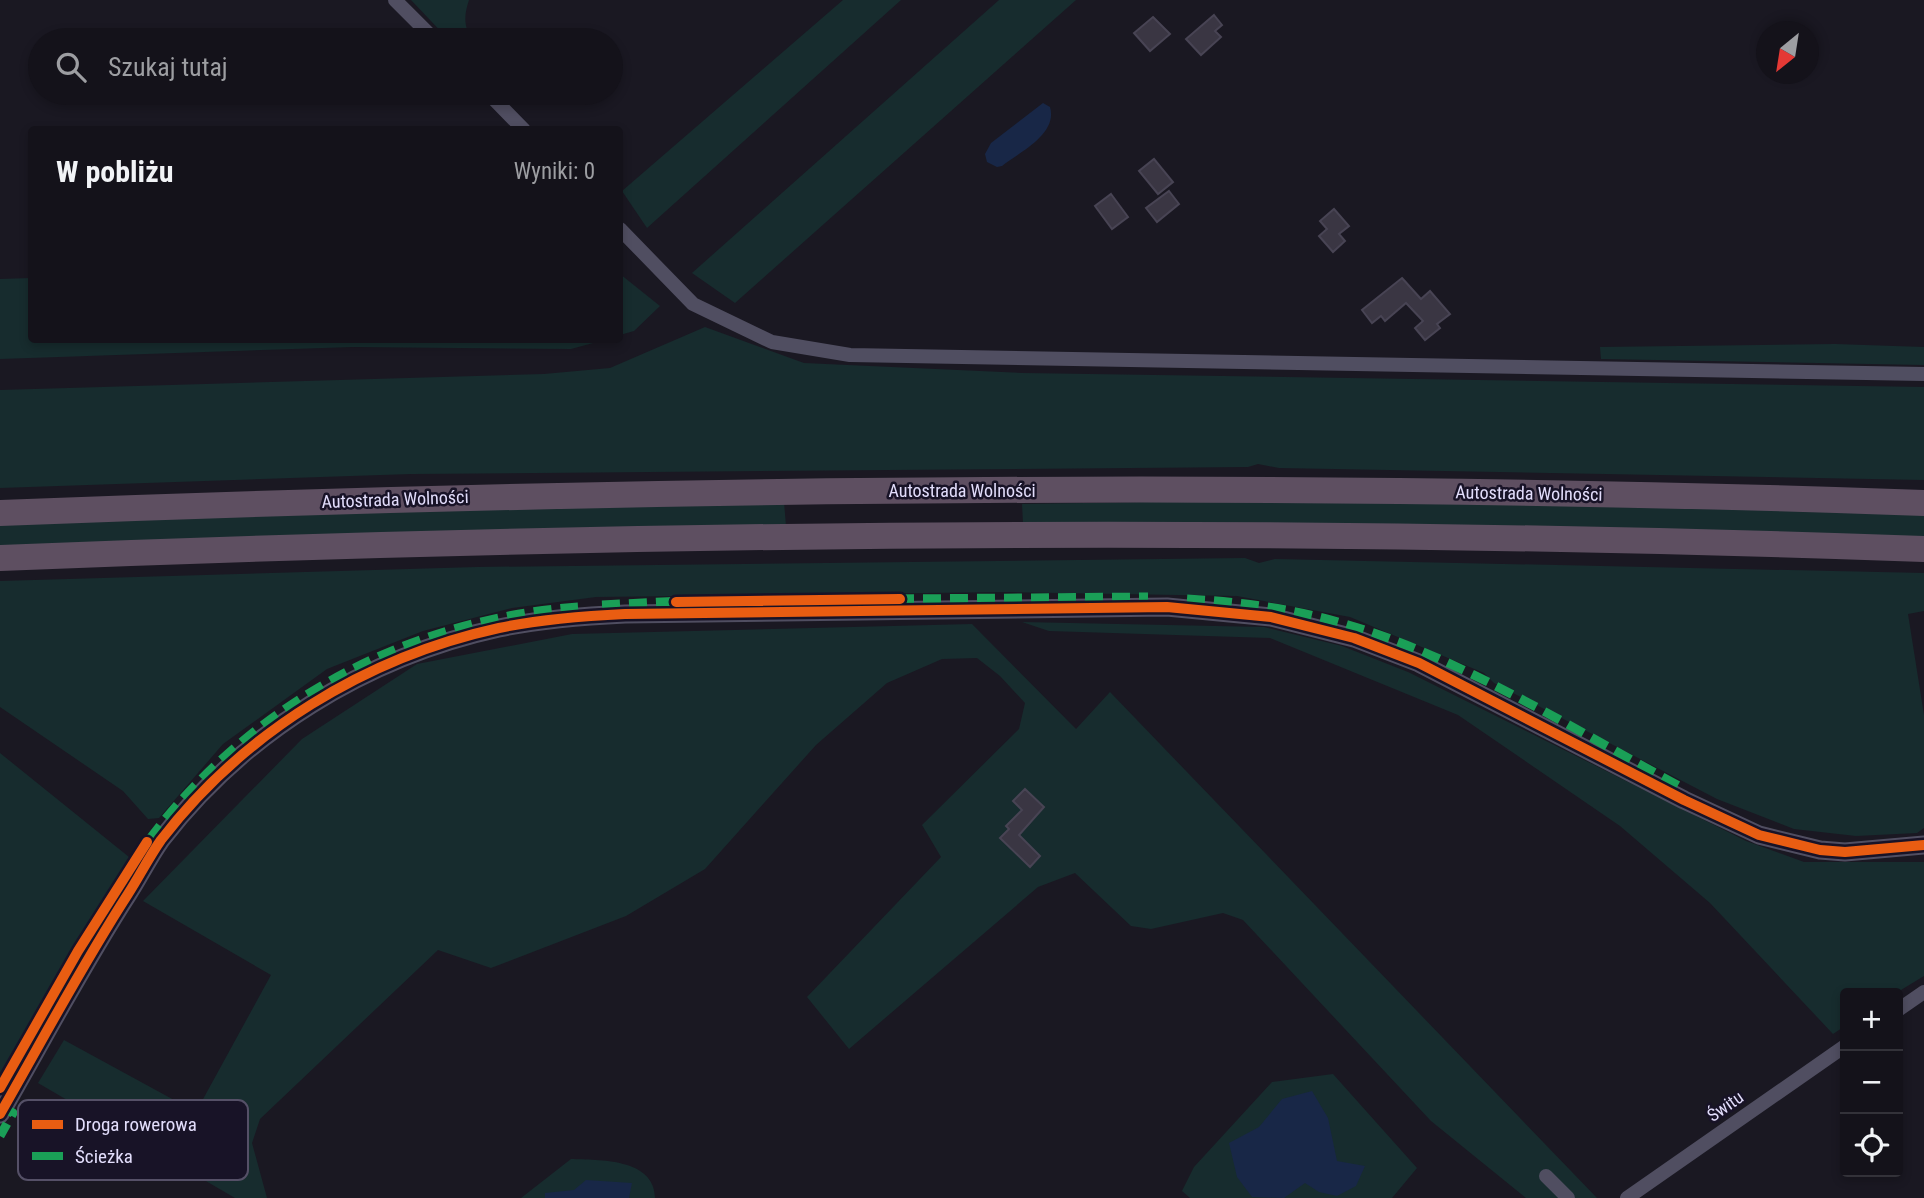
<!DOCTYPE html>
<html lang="pl">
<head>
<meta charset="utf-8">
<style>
  :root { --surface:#14121a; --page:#212027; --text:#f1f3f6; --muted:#9d9ea2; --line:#333239 }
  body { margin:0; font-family:"Roboto Condensed",sans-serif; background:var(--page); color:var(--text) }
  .controls { position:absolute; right:21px; bottom:21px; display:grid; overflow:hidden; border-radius:7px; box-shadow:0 4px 10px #0003 }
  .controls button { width:63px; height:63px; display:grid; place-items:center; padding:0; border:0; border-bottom:2px solid var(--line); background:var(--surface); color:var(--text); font:35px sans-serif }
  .compass { position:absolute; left:1756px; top:21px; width:63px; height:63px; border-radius:50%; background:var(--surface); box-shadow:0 4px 10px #0003; rotate:210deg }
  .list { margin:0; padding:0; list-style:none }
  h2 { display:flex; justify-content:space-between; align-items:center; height:91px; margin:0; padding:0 28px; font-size:30px }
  h2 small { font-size:23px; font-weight:400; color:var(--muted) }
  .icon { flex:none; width:38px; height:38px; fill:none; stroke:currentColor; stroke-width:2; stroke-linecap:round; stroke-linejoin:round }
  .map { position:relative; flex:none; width:1924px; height:1198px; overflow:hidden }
  .search { position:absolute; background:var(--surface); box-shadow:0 4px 10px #0003; left:28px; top:28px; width:595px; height:77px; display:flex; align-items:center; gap:18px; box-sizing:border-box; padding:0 24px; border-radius:38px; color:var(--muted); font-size:26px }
  .panel { position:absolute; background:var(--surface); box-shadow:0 4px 10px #0003; left:28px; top:126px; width:595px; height:217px; border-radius:7px }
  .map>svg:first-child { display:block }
  .green { fill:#172c2e }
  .water { fill:#182747 }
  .building { fill:#3a3643; stroke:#484454; stroke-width:2 }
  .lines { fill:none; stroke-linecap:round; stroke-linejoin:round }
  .minor { stroke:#504e61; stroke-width:14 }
  .tertiary { stroke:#504e61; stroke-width:19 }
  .motorway { stroke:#5e4f61; stroke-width:26 }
  .quiet { stroke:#1a9f57; stroke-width:9; stroke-dasharray:18 9; stroke-linecap:butt }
  .cycleway-casing { stroke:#181327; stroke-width:15 }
  .cycleway { stroke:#e95d12; stroke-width:10 }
  .labels { text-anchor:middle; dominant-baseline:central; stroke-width:5; stroke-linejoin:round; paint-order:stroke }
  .street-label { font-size:18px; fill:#e2ddfb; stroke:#181327 }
  .key { fill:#181327; stroke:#555067; stroke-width:2 }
  .key-label { font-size:19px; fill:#e2ddfb }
</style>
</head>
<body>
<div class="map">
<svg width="1924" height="1198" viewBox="0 0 1924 1198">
  <rect width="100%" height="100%" fill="#1a1822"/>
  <path class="green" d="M 411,0 L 469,0 C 464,15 463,27 473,40 L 449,40 Z
    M 843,0 L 901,0 L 647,228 L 622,191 Z
    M 999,0 L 1076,0 L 735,303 L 692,273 Z
    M 620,274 L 660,306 L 634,331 L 620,335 Z
    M 31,278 L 32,340 L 604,340 L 571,349 L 353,347 L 0,359 L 0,279 Z
    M 705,327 L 804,363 L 1023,373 L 1924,387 L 1924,480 L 1279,468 L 1258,464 L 1248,467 L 411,474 L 0,488 L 0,390 L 544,374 L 610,368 Z
    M 1835,344 L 1924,347 L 1924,365 L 1601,359 L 1600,347 Z
    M 1338,499 L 1924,513 L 1924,539 L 1023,523 L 1022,504 Z
    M 784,502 L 786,526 L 0,549 L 0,522 Z
    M 1245,558 L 1259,563 L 1275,559 L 1924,573 L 1924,611 L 1908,614 L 1924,715 L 1924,828 L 1917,833 L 1856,836 L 1794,829 L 1717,799 L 1494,683 L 1484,673 L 1350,617 L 1237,596 L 1007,592 L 596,597 L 512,608 L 423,631 L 327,669 L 223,744 L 159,818 L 148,819 L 123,791 L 0,707 L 0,581 L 477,567 Z
    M 1022,622 L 1264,627 L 1342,646 L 1408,672 L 1746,841 L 1804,862 L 1924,862 L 1924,976 L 1896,993 L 1845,993 L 1845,1026 L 1833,1034 L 1710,903 L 1620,826 L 1458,715 L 1270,638 L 1049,631 Z
    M 972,624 L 1076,729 L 1110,692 L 1597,1198 L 1526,1198 L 1431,1121 L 1243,920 L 1223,913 L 1151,929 L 1131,926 L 1075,873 L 1038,887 L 849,1049 L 807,997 L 941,857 L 922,825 L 1019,729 L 1025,703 L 1000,676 L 977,658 L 942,659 L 887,683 L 816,745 L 705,869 L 626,916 L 491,968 L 438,950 L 260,1119 L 252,1143 L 267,1198 L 235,1198 L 38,1083 L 64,1040 L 196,1112 L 271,975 L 143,901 L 302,739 L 417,664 L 572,634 Z
    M 0,753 L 134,861 L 0,1079 Z
    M 1333,1074 L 1417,1168 L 1392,1198 L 1190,1198 L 1182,1191 L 1194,1167 L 1272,1082 Z
    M 571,1159 C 598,1160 655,1158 655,1198 L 521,1198 Z"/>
  <path class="water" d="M 1043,103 L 1050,107 C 1058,134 1020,152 1002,166 L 997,167 L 987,162 L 985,154 L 991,143 Z
    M 1312,1091 L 1328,1118 L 1337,1161 L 1365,1166 L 1356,1186 L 1337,1196 L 1319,1192 L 1305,1183 L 1284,1198 L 1252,1197 L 1237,1177 L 1229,1143 L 1259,1127 L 1282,1099 Z
    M 586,1180 L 632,1183 L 629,1198 L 545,1198 L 545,1193 L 574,1190 Z"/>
  <path class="building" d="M 1214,15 L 1222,25 L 1215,31 L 1221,37 L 1201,55 L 1186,39 Z
    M 1153,17 L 1170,34 L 1150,51 L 1134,33 Z
    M 1154,159 L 1173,182 L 1158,194 L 1139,171 Z
    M 1169,191 L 1179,204 L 1157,222 L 1146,208 Z
    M 1111,194 L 1128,217 L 1112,229 L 1095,206 Z
    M 1334,209 L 1349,226 L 1339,234 L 1345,241 L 1333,252 L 1319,236 L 1327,229 L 1320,221 Z
    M 1402,278 L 1421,299 L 1430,291 L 1450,314 L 1437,324 L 1440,328 L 1425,340 L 1415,328 L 1423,321 L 1406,303 L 1385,321 L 1381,316 L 1372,323 L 1362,310 Z
    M 1025,789 L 1044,807 L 1019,835 L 1040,856 L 1030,867 L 1000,838 L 1009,829 L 1006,826 L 1022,810 L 1013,801 Z"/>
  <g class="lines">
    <path class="minor" d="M 395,0 L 435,40
      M 488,93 L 524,130
      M 620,229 L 693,304 L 772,342 L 850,355 L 1924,374
      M 1898,1010 L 1924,992
      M 1546,1176 L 1568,1198
      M 1627,1198 L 1845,1046"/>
    <path class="tertiary" d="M 0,1114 C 42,1041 82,965 128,894 C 139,877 149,857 161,840 C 244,732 366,657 499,628 C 541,619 583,616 625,614 L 1167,607 L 1271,617 L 1354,638 L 1419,663 L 1684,800 L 1759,835 L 1820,850 L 1845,852 L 1924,845"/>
    <path class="motorway" d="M 0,513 C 641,488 1283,480 1924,503
      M 0,558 C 641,532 1283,526 1924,549"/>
    <path class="quiet" d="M 896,599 L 1148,597
      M 1187,599 C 1241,602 1296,609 1348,625 C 1460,657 1578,732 1681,787
      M 602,605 L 683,601
      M 149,840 C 251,703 408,619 578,607
      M 0,1106 L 13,1113 L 0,1136"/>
    <g class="cycleway-casing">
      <path id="cycleway" d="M 676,602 L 900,599
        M 0,1088 L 78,951 L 147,842
        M 0,1114 C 42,1041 82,965 128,894 C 139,877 149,857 161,840 C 244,732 366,657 499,628 C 541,619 583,616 625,614 L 1167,607 L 1271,617 L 1354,638 L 1419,663 L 1684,800 L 1759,835 L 1820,850 L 1845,852 L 1924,845"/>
    </g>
    <use href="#cycleway" class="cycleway"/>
  </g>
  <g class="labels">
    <g class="street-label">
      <text x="962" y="490">Autostrada Wolności</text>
      <text transform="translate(1529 493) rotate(1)">Autostrada Wolności</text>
      <text transform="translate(395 499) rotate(-2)">Autostrada Wolności</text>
      <text transform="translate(1725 1106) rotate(-35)">Świtu</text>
    </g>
  </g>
  <rect x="18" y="1100" width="230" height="80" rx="10" class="key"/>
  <rect x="32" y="1120" width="31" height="9" fill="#e95d12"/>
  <rect x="32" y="1152" width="31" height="8" fill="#1a9f57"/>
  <g class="key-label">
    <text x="75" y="1131">Droga rowerowa</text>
    <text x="75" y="1163">Ścieżka</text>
  </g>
</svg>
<div class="controls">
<button>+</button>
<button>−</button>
<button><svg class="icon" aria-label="locate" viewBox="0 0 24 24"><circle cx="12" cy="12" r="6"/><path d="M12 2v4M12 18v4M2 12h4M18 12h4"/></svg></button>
</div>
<svg class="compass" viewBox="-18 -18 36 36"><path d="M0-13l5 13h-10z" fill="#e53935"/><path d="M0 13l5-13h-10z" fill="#9d9ea2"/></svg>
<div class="search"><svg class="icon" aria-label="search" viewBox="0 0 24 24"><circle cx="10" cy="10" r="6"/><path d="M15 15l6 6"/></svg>Szukaj tutaj</div>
<section class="panel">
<h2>W pobliżu<small>Wyniki: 0</small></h2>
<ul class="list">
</ul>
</section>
</div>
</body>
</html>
